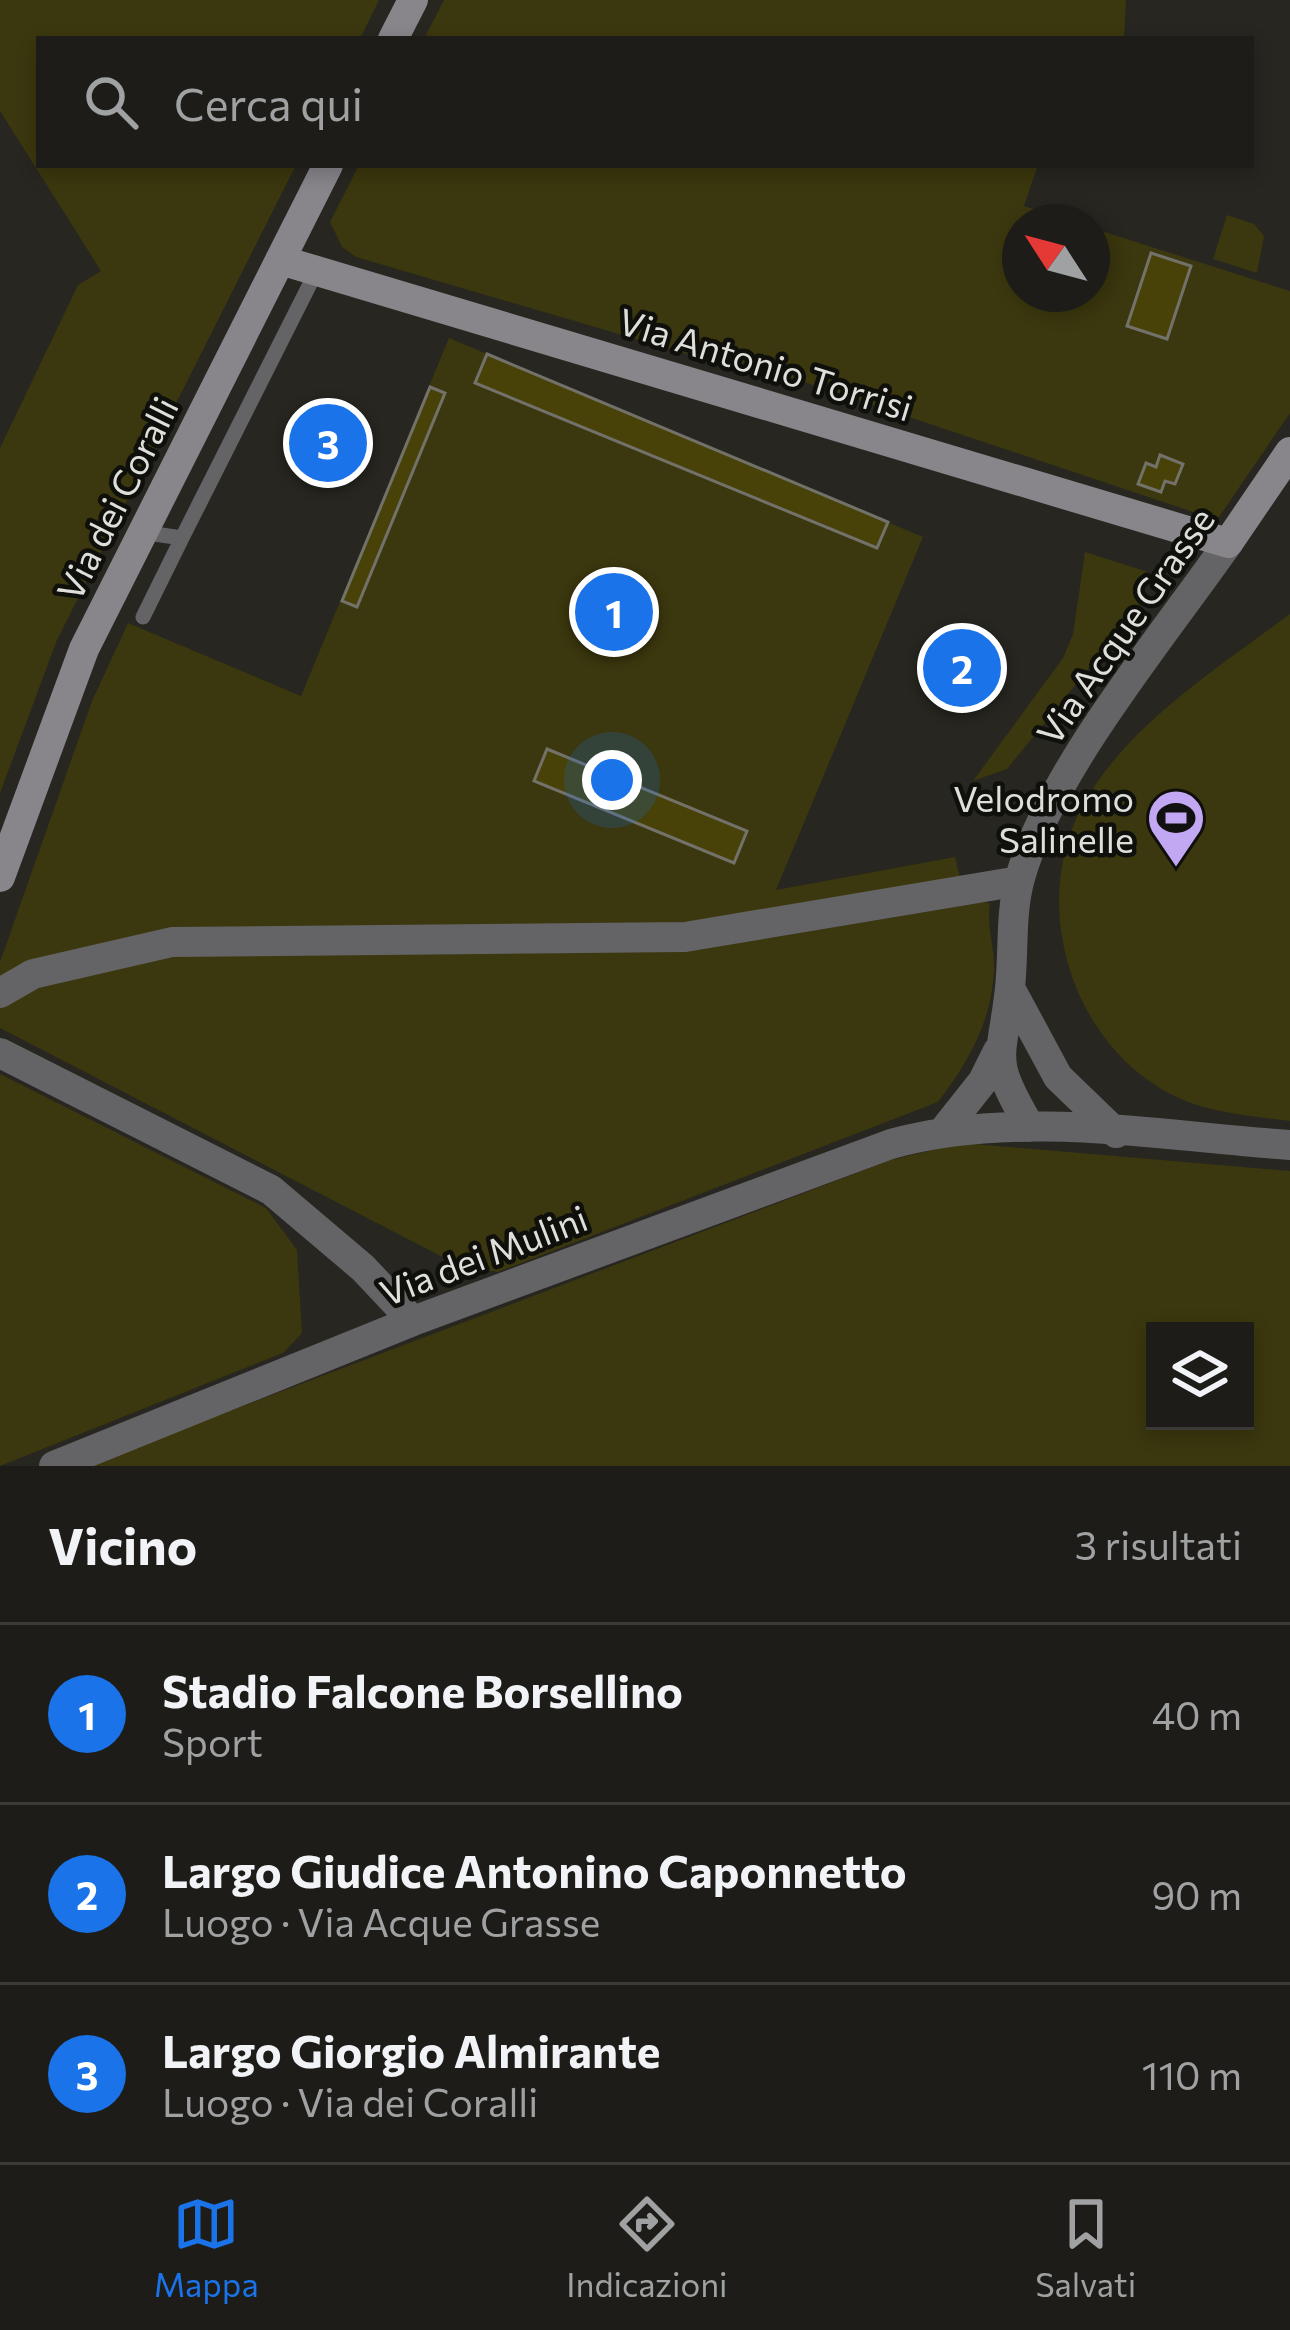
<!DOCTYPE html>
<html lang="it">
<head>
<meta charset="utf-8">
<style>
  :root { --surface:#1d1c18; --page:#2a2925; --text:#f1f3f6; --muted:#a0a1a2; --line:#3b3a37; --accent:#1a73e8 }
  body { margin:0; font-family:Commissioner,sans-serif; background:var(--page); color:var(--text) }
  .controls { position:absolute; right:36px; bottom:36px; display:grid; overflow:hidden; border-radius:0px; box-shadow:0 6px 18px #0003 }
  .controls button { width:108px; height:108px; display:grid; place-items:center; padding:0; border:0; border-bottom:3px solid var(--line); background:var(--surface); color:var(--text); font:60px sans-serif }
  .compass { position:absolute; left:1002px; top:204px; width:108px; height:108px; border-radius:50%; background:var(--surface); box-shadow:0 6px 18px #0003; rotate:306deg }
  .you { position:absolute; left:612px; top:780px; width:42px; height:42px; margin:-30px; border:9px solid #fff; border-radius:50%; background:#1a73e8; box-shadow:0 0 0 18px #1a73e833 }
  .badge { display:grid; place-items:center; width:78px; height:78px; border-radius:50%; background:var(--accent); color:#fff; font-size:39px; font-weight:700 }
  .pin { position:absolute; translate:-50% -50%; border:6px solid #fff; box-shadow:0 3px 12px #0006 }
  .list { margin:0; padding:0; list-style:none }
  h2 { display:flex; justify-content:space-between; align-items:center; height:156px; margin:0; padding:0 48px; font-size:51px }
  h2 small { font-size:39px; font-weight:400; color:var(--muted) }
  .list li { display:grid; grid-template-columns:78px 1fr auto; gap:36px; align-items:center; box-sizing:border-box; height:180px; padding:0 48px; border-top:3px solid var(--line) }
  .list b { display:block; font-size:45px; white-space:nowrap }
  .list p { margin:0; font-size:39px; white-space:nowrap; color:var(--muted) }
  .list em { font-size:39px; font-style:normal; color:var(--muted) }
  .icon { flex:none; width:66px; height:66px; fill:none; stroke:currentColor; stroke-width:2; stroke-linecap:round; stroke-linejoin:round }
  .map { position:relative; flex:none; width:1290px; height:1466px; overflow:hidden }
  .search { position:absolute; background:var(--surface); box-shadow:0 6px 18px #0003; left:36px; right:36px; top:36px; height:132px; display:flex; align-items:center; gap:30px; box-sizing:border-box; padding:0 42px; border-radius:0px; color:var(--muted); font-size:45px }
  .sheet { height:696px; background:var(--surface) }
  nav { display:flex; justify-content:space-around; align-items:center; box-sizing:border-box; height:168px; border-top:3px solid var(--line); background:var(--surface); font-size:33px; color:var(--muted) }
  nav a { display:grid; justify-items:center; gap:6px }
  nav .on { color:var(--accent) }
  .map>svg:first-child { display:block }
  .green { fill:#3b370e; fill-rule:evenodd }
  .building { fill:#484208; stroke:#72716a; stroke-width:3 }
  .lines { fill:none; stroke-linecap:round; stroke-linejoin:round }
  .lane { stroke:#646366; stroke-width:15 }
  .street { stroke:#646366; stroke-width:30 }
  .secondary { stroke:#88868b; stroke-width:30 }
  .labels { text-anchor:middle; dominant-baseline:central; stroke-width:9; stroke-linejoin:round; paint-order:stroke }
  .street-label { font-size:36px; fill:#dededa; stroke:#0f0f0c }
  .poi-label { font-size:36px; fill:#dededa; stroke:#0f0f0c; text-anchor:end }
</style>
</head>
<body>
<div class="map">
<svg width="1290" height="1466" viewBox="0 0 1290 1466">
  <rect width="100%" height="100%" fill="#272620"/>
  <path class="green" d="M 0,0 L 379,0 L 360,39 L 39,39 L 39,165 L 296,165 L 57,640 L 0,793 L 0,448 L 78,285 L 101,271 L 0,111 Z
    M 444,0 L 1126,0 L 1124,39 L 424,39 Z
    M 359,165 L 1038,165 L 1024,206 L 1074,222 L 1020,222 L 1020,294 L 1092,294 L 1092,228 L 1290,291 L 1290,413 L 1217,520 L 789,377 L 786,383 L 356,257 L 342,247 L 330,222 Z
    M 1227,215 L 1254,224 L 1264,236 L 1257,273 L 1213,259 Z
    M 449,338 L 923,537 L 776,890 L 955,857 L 962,886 L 687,928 L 172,934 L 0,983 L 0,962 L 92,701 L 128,623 L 301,696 Z
    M 1085,552 L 1148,572 L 1138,608 L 1007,769 L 973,781 L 1063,658 L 1073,634 Z
    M 1290,614 L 1290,1121 C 1258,1117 1222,1114 1191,1103 C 1077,1061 1025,910 1083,805 C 1128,724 1218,668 1290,614 Z
    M 965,900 L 990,903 C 986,927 995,947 994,970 C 992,1021 968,1063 938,1102 L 498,1272 L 460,1266 L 0,1028 L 0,1007 L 35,983 L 171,949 L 689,946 Z
    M 0,1074 L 266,1208 L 297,1250 L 302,1333 L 283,1353 L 0,1466 Z
    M 962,1143 L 1290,1171 L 1290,1466 L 85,1466 L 891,1160 ZM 1155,1331 L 1245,1331 L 1245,1421 L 1155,1421 Z"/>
  <path class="building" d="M 1151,253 L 1191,266 L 1167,339 L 1127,326 Z
    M 487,354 L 888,522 L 877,548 L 475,383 Z
    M 430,387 L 445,393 L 357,607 L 342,601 Z
    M 1160,455 L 1183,464 L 1175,484 L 1165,481 L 1161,492 L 1138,484 L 1146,463 L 1156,467 Z
    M 547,749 L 747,831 L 734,863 L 534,781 Z"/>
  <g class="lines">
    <path class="lane" d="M 141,532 L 182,538 L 317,270
      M 143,617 L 182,538"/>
    <path class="street" d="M 1010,988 L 1058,1077 L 1116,1133
      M 0,993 L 33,974 L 172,942 L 685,937 L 1019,881
      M 0,1053 L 271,1190 L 363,1268 L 413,1321
      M 1030,1127 C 988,1056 1002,1062 1010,988 C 1014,951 1010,914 1020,878 C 1049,773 1164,635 1228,543
      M 945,1129 L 983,1081 L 998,1051
      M 54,1466 L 413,1321 L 891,1144 C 1019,1109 1160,1136 1290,1145"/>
    <path class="secondary" d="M 393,39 L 413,0
      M 280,260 L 1228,543 L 1290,452
      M 0,877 L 84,649 L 328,165"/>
  </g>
  <defs>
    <g id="stadium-pin" transform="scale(3)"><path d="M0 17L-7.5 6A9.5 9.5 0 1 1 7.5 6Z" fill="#c2a8f3" stroke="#0f0f0c"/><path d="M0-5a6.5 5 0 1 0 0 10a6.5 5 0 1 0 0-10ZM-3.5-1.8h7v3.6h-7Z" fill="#111"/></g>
  </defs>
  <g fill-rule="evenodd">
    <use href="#stadium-pin" x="1176" y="818"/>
  </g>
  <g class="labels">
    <g class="street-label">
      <text transform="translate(766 363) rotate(17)">Via Antonio Torrisi</text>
      <text transform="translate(116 498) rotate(-63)">Via dei Coralli</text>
      <text transform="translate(1124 625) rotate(-55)">Via Acque Grasse</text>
      <text transform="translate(483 1254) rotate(-21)">Via dei Mulini</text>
    </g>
    <g class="poi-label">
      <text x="1134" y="797">Velodromo<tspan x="1134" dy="41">Salinelle</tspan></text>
    </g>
  </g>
</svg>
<div class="controls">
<button><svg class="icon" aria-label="layers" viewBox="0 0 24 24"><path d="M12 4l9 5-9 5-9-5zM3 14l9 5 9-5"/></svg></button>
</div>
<svg class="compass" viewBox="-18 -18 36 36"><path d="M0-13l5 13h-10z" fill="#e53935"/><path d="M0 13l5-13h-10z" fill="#a0a1a2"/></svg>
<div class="you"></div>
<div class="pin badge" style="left:614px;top:612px">1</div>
<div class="pin badge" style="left:962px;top:668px">2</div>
<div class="pin badge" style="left:328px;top:443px">3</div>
<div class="search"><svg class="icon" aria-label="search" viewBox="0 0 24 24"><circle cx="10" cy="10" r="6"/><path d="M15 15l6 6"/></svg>Cerca qui</div>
</div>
<section class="sheet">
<h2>Vicino<small>3 risultati</small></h2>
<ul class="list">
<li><span class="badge">1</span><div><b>Stadio Falcone Borsellino</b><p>Sport</p></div><em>40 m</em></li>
<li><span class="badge">2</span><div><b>Largo Giudice Antonino Caponnetto</b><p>Luogo · Via Acque Grasse</p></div><em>90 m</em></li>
<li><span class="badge">3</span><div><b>Largo Giorgio Almirante</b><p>Luogo · Via dei Coralli</p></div><em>110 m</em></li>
</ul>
</section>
<nav>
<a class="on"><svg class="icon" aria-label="map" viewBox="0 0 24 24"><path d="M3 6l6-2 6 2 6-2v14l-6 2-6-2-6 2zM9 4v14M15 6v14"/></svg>Mappa</a>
<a><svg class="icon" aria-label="directions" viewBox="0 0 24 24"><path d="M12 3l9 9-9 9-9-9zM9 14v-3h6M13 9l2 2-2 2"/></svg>Indicazioni</a>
<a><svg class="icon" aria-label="saved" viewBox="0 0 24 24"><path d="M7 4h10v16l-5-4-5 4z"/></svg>Salvati</a>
</nav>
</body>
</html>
